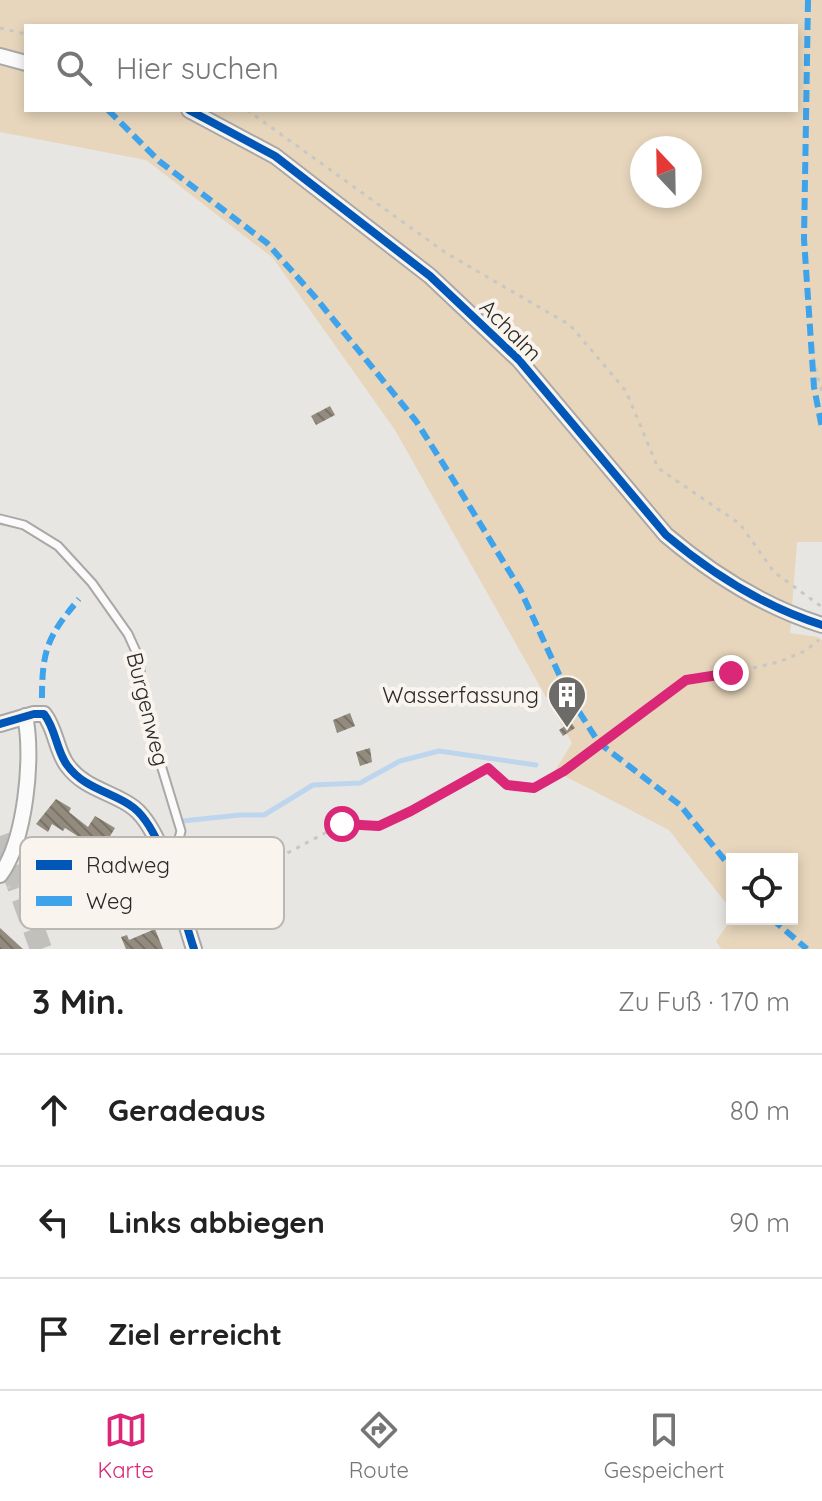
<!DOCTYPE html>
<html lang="de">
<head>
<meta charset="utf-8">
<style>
  :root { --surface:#fff; --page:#f6f6f6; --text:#222; --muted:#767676; --line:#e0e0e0; --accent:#db2777 }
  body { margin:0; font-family:Quicksand,sans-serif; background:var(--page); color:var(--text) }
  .controls { position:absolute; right:24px; bottom:24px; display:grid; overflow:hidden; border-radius:0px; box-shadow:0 4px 12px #0003 }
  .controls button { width:72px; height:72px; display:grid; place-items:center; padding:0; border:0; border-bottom:2px solid var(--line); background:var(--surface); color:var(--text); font:40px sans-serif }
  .compass { position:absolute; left:630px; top:136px; width:72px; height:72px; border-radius:50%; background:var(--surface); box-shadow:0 4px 12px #0003; rotate:338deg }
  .stop { position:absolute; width:24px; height:24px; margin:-18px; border:6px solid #db2777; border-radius:50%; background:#fff }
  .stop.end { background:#db2777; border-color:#fff; box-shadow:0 2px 8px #0008 }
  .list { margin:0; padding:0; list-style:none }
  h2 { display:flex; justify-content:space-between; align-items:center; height:104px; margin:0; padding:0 32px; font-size:34px }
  h2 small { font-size:26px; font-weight:400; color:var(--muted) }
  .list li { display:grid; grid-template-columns:52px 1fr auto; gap:24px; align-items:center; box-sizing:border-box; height:112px; padding:0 32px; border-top:2px solid var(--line) }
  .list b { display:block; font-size:30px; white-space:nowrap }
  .list em { font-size:26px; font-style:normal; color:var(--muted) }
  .icon { flex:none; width:44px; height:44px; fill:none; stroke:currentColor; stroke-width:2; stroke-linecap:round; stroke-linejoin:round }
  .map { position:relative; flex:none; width:822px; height:949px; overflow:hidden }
  .search { position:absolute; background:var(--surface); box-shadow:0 4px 12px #0003; left:24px; right:24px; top:24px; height:88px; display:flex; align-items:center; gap:20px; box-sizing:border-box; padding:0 28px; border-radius:0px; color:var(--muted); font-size:30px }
  .sheet { height:440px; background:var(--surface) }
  nav { display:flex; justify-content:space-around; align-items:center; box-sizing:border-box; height:112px; border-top:2px solid var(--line); background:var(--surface); font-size:22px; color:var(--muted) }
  nav a { display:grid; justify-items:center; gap:4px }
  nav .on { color:var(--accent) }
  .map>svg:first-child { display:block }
  .grass { fill:#e7d6bc; fill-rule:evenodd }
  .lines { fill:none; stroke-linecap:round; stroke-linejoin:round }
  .stream { stroke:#bdd6ee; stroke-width:5 }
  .building { fill:url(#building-back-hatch) }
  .primary-tunnel { stroke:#c2c0bd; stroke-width:22; stroke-dasharray:22 11; stroke-linecap:butt }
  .service-casing { stroke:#aaa8a6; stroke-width:11 }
  .minor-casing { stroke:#aaa8a6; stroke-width:18 }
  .path { stroke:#c7c7c5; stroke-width:3; stroke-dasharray:4 6; stroke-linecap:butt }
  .service { stroke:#fcfbfb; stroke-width:7 }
  .minor { stroke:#fcfbfb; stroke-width:14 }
  .quiet { stroke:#3ea3eb; stroke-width:6; stroke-dasharray:12 6; stroke-linecap:butt }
  .cycleway-casing { stroke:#f9f4ed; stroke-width:13 }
  .cycleway { stroke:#0057b8; stroke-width:8 }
  .route { stroke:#db2777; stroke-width:10 }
  .labels { text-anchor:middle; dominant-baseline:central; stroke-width:8; stroke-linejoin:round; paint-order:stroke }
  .street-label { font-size:22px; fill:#2a2926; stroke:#f9f4ed }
  .poi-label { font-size:22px; fill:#2a2926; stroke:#f9f4ed; text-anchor:end }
  .key { fill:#f9f4ed; stroke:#bbb7b1; stroke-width:2 }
  .key-label { font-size:22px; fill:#2a2926 }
</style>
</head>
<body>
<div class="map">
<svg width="822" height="949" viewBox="0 0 822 949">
  <defs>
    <pattern id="building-back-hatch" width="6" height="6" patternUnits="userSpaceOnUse" patternTransform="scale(2)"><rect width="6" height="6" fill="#938b7e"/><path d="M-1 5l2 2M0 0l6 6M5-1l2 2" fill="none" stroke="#787267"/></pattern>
  </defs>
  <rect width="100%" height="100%" fill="#e8e6e3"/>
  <path class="grass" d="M 0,0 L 822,0 L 822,542 L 797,542 L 790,633 L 818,637 L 822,640 L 822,949 L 721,949 L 716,941 L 732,918 L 792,919 L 792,859 L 732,859 L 732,911 L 669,830 L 555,771 L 572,743 L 395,430 L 273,258 L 146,160 L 0,132 ZM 26,26 L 796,26 L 796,110 L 26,110 ZM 642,148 L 690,148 L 690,196 L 642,196 Z"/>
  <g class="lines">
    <path class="stream" d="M 182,821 L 240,815 L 264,815 L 313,785 L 360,783 L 400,761 L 439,751 L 536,765"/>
  </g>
  <path class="building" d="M 330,406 L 335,415 L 316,425 L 311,416 Z
    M 350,713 L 355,726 L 337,733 L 333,720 Z
    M 571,722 L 575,728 L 563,736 L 559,730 Z
    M 370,748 L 372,762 L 360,766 L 356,752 Z
    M 56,799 L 71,808 L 69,812 L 88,827 L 95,816 L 115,828 L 101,851 L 65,828 L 63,831 L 52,824 L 48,832 L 36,824 Z
    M 0,928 L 23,949 L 0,949 Z
    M 155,929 L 163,949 L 126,949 L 121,937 L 127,935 L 129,940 Z"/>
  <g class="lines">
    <path class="primary-tunnel" d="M 0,836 L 41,949"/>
    <g class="service-casing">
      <path id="service" d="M 0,519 L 24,525 L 58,546 L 92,583 L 128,634 L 138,656 L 147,719 L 181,831 L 178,842 L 165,855"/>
    </g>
    <g class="minor-casing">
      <path id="minor" d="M 0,56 L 26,63
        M 189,110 L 275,156 L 430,276 L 519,360 L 666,535 C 711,573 765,607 822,625
        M 0,724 L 34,714 L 44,714 C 56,729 56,750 67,765 C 85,790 114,792 134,808 C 164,832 181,911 194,949
        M 0,875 C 25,842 34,757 25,716"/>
    </g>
    <path class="path" d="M 0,28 L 26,34
      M 247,110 L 446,253 L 570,325 L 626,391 L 658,468 L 740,524 L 774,572 L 822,607
      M 813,358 L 822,392
      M 179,857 L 251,854 L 278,858 L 342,824 L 379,826 L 411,811 L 488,768 L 507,785 L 534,788 L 564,771 L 686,680 L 731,673 L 779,662 L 805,651 L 819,640
      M 7,887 L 52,883 L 79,874 L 149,863"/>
    <use href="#service" class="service"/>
    <use href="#minor" class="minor"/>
    <path class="quiet" d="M 808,0 L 804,239 L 814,387 L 822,428
      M 108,110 L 159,161 L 267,243 L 315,297 L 416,421 L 459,489 L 520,589 L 569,696 L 599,743 L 680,805 L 732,869
      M 42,698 C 42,649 48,636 79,599
      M 772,919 L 807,949"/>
    <g class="cycleway-casing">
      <path id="cycleway" d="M 189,110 L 275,156 L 430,276 L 519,360 L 666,535 C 711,573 765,607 822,625
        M 0,724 L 34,714 L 44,714 C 56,729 56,750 67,765 C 85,790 114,792 134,808 C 164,832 181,911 194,949"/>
    </g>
    <use href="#cycleway" class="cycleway"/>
  </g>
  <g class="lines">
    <path class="route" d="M 342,824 L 379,826 L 411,811 L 488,768 L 507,785 L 534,788 L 564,771 L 686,680 L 731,673"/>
  </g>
  <defs>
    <g id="building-pin" transform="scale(2)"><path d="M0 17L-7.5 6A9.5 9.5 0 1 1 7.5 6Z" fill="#6c6b68" stroke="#f9f4ed"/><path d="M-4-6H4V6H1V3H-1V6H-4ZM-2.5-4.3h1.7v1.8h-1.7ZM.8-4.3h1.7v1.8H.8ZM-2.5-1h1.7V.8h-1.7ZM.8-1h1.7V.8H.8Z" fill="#fff"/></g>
  </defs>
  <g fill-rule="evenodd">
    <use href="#building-pin" x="567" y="695"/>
  </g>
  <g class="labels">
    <g class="street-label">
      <text transform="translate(511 330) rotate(45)">Achalm</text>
      <text transform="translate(148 709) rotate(76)">Burgenweg</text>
    </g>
    <g class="poi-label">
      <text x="539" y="695">Wasserfassung</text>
    </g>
  </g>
  <rect x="20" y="837" width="264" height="92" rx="12" class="key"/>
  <rect x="36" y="860" width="36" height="10" fill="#0057b8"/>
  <rect x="36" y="896" width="36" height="10" fill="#3ea3eb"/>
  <g class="key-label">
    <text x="86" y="873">Radweg</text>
    <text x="86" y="909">Weg</text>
  </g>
</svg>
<div class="controls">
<button><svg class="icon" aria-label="locate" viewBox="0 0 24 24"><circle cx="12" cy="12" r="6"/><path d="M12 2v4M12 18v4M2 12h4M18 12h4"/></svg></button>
</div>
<svg class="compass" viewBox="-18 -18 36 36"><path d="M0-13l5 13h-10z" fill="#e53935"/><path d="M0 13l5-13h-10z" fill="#767676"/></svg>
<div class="stop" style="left:342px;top:824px"></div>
<div class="stop end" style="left:731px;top:673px"></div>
<div class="search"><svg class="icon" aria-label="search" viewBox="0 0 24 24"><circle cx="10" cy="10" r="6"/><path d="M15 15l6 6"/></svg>Hier suchen</div>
</div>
<section class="sheet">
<h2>3 Min.<small>Zu Fuß · 170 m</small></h2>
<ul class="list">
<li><svg class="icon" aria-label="ahead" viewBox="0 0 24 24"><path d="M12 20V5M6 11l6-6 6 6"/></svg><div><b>Geradeaus</b></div><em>80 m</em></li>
<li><svg class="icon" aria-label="left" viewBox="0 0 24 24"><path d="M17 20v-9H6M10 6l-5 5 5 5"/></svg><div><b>Links abbiegen</b></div><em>90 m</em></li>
<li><svg class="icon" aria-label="arrive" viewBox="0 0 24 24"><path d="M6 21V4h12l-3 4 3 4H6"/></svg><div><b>Ziel erreicht</b></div></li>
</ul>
</section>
<nav>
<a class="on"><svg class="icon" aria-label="map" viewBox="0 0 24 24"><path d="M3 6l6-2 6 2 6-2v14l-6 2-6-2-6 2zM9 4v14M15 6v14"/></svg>Karte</a>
<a><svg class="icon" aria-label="directions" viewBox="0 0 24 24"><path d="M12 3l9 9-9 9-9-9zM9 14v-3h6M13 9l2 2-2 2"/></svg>Route</a>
<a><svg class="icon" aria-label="saved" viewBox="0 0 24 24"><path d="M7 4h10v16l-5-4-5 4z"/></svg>Gespeichert</a>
</nav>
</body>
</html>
